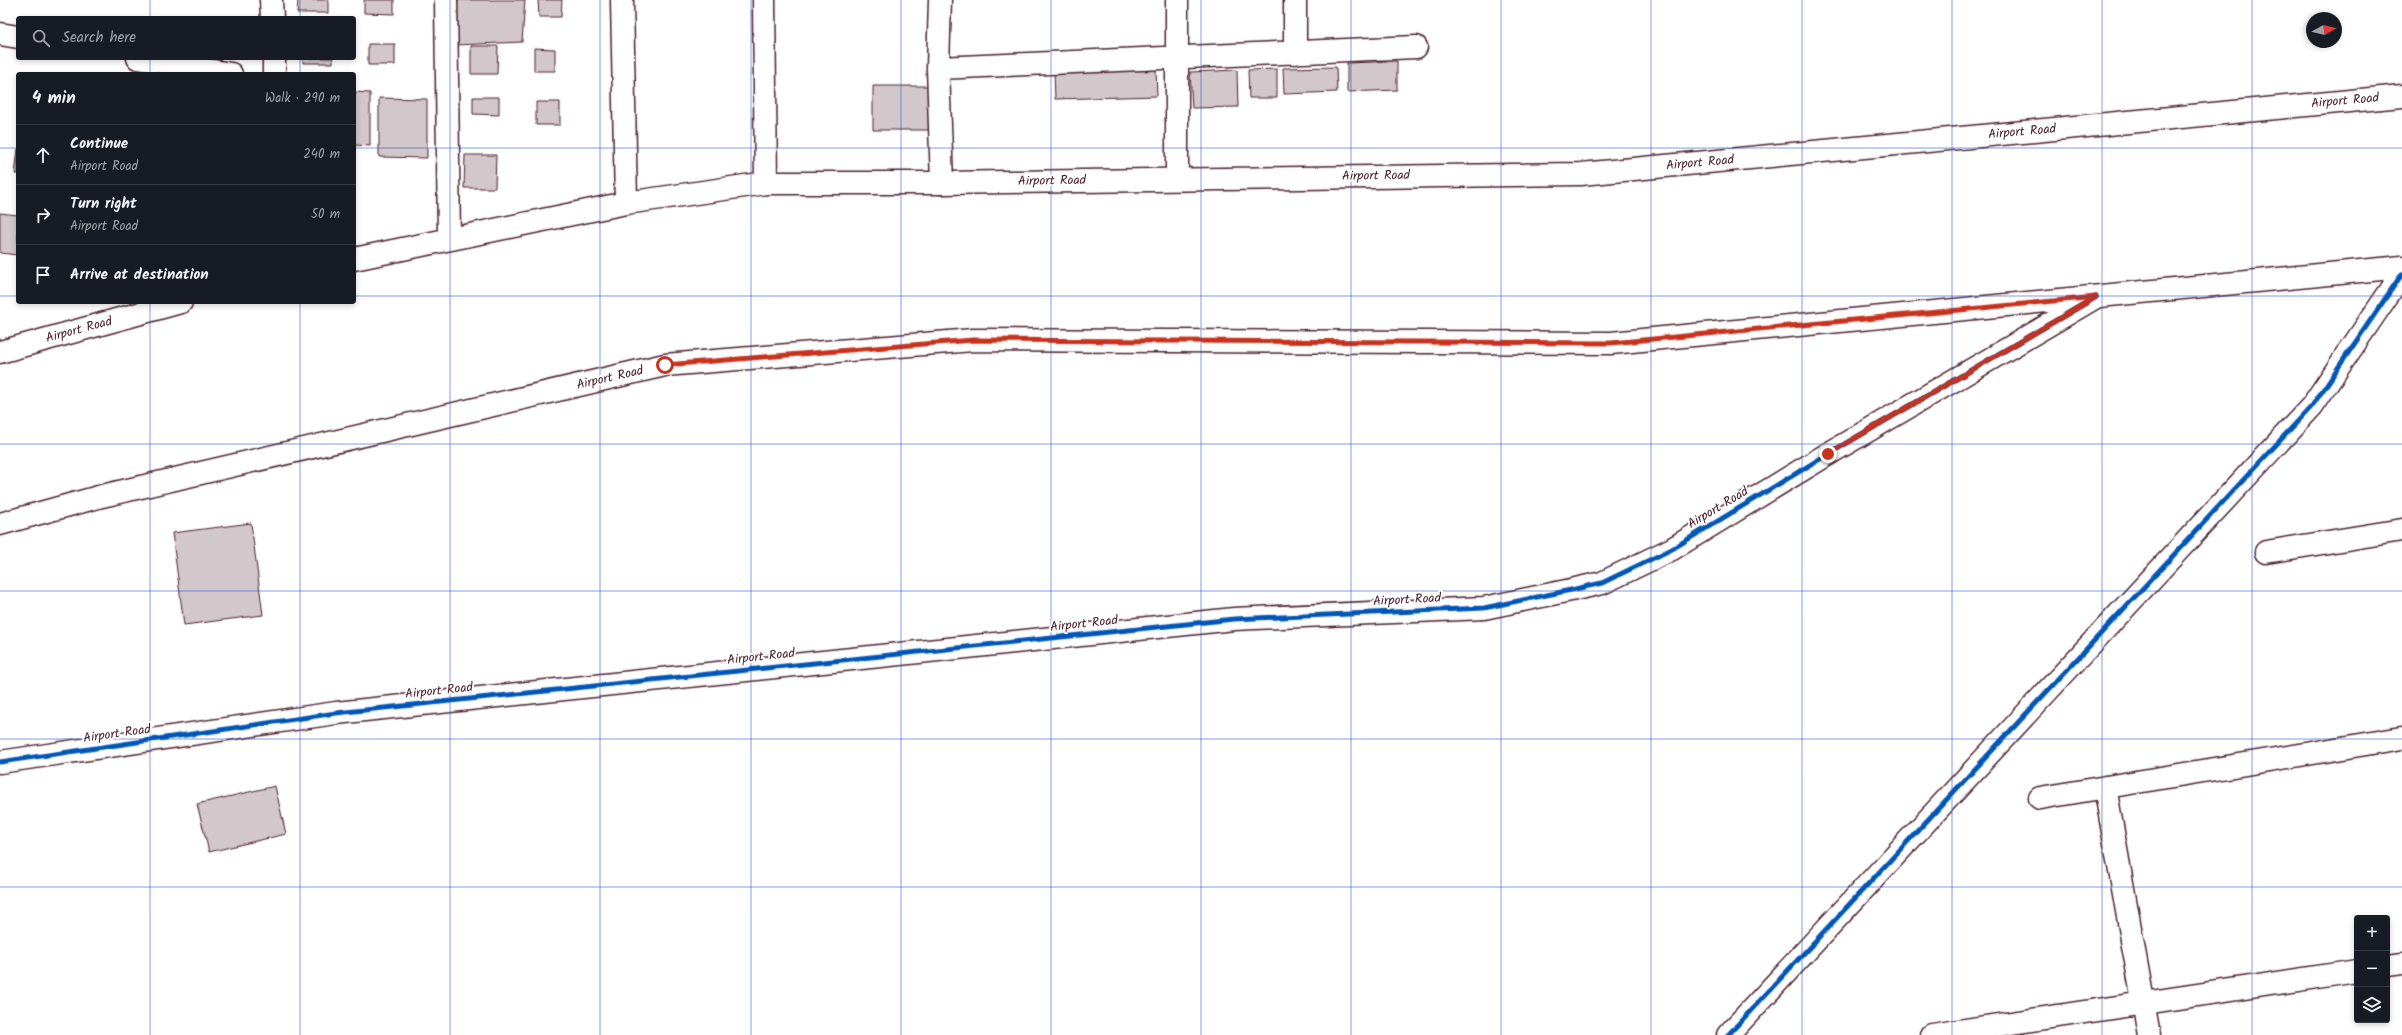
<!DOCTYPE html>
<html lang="en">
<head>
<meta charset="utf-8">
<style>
  :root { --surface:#171b24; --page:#20242c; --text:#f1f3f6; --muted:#9ea1a6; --line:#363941 }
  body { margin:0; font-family:Kalam,sans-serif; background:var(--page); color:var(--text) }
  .controls { position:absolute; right:12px; bottom:12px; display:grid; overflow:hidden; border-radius:4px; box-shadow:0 2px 6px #0003 }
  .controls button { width:36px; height:36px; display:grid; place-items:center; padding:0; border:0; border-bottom:1px solid var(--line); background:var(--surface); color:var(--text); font:20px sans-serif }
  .compass { position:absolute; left:2306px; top:12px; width:36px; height:36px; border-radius:50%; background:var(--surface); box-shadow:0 2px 6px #0003; rotate:82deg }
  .stop { position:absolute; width:12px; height:12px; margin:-9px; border:3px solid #c8321e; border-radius:50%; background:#fff }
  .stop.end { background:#c8321e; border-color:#fff; box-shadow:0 1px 4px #0008 }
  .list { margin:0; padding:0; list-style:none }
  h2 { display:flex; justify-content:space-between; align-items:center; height:52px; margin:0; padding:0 16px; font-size:17px }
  h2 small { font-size:13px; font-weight:400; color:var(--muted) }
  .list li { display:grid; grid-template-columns:26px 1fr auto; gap:12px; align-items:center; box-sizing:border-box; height:60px; padding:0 16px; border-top:1px solid var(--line) }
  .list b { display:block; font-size:15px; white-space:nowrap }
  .list p { margin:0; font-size:13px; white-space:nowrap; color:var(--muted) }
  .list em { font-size:13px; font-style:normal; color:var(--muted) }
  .icon { flex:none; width:22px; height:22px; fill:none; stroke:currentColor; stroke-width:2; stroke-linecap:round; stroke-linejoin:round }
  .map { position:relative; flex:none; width:2402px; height:1035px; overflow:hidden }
  .search { position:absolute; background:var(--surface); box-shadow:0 2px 6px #0003; left:16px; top:16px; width:340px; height:44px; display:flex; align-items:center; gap:10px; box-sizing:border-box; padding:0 14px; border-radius:4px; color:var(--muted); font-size:15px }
  .panel { position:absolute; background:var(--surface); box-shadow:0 2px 6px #0003; left:16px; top:72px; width:340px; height:232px; border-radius:4px }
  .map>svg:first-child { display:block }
  .building { fill:#d2c7cb; stroke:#4a1f2b }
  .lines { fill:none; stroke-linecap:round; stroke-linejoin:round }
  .minor-casing { stroke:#4a1f2b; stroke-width:25 }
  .major-casing { stroke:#4a1f2b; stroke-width:25 }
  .minor { stroke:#fff; stroke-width:22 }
  .major { stroke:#fff; stroke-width:22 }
  .cycleway-casing { stroke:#fff; stroke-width:8 }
  .cycleway { stroke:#0057b8; stroke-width:5 }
  .route { stroke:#c8321e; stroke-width:5 }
  .grid { fill:none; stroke:#1d4ed8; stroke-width:1; stroke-opacity:0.55 }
  .labels { text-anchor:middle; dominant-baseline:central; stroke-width:3.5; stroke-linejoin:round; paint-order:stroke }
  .street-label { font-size:13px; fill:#4a1f2b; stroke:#fff }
</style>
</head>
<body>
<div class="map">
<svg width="2402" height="1035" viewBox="0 0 2402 1035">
  <rect width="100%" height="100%" fill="#fff"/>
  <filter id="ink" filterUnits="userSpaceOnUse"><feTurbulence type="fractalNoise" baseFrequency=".025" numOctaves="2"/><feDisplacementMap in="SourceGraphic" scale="8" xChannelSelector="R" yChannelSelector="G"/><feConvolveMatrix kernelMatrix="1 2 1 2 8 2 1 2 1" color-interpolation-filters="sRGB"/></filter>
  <g filter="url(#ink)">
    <path class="building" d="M 298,0 L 328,0 L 328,13 L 297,13 Z
      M 364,0 L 394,0 L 394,14 L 364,13 Z
      M 456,0 L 525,0 L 522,42 L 456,45 Z
      M 538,0 L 562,0 L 561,17 L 539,17 Z
      M 368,44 L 395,44 L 395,65 L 368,65 Z
      M 471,46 L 498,46 L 497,74 L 471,74 Z
      M 534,48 L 555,49 L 555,71 L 534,71 Z
      M 303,58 L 333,58 L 333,63 L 303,63 Z
      M 1397,61 L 1397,90 L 1347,92 L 1347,63 Z
      M 1336,67 L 1337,92 L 1284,94 L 1283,68 Z
      M 1156,68 L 1157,96 L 1055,99 L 1054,71 Z
      M 1277,69 L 1277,98 L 1249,98 L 1248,70 Z
      M 1237,70 L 1238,107 L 1192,108 L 1190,72 Z
      M 873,86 L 932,86 L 933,130 L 873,130 Z
      M 354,92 L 370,93 L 370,146 L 354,145 Z
      M 473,97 L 499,97 L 499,115 L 473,114 Z
      M 379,98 L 427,99 L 427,158 L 379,157 Z
      M 536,102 L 560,102 L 560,125 L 536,125 Z
      M 18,149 L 18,174 L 15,174 Z
      M 465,155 L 496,155 L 495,188 L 464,188 Z
      M 0,213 L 18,215 L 18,255 L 0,253 Z
      M 251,523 L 263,615 L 184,625 L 172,533 Z
      M 275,786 L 286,834 L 209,852 L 197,804 Z"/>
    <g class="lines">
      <g class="minor-casing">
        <path id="minor" d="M 271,0 L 272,18
          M 446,0 L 449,239
          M 622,0 L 626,203
          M 764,0 L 766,183
          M 940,0 L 938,68 L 942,183
          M 0,34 L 18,37
          M 1295,53 L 1295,0
          M 138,58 L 231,74
          M 274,58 L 274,74
          M 938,68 L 1416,47
          M 1177,179 L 1177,0
          M 2266,552 L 2402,530
          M 0,762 L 336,713 L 1234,619 L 1484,608 L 1571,590 L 1602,583 L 1672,549 L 1828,454 L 2096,297
          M 2105,787 L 2149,1035
          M 2040,798 L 2402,738
          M 2387,966 L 2402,964
          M 1728,1035 L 2312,406 L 2402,274
          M 1932,1035 L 2357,971"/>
      </g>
      <g class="major-casing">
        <path id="major" d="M 354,259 L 626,203 L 766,183 L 942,183 L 1581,174 L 2402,96
          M 0,352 L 181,302
          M 0,524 L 102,496 L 665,365 L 973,340 L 1611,343 L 2402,267"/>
      </g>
      <use href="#minor" class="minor"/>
      <use href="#major" class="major"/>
      <g class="cycleway-casing">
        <path id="cycleway" d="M 0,762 L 336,713 L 1234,619 L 1484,608 L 1571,590 L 1602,583 L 1672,549 L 1828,454 L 2096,297
          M 1728,1035 L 2312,406 L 2402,274"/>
      </g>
      <use href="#cycleway" class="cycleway"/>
    </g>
  </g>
  <g class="lines" filter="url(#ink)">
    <path class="route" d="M 665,365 L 973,340 L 1611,343 L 2096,297 L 1828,454"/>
  </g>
  <path class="grid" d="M 150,0 L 150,18M 300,0 L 300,18M 450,0 L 450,1035M 600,0 L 600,1035M 751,0 L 751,1035M 901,0 L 901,1035M 1051,0 L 1051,1035M 1201,0 L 1201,1035M 1351,0 L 1351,1035M 1501,0 L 1501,1035M 1651,0 L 1651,1035M 1802,0 L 1802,1035M 1952,0 L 1952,1035M 2102,0 L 2102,1035M 2252,0 L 2252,1035M 150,58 L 150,74M 300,58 L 300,74M 0,148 L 18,148M 354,148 L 2402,148M 0,296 L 18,296M 354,296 L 2402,296M 150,302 L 150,1035M 300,302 L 300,1035M 0,444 L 2402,444M 0,591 L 2402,591M 0,739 L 2402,739M 0,887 L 2402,887"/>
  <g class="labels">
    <g class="street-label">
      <text transform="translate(2345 101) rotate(-5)">Airport Road</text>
      <text transform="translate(2022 132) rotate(-5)">Airport Road</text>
      <text transform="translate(1700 163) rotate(-5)">Airport Road</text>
      <text transform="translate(1376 176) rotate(-1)">Airport Road</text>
      <text transform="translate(1052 181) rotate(-1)">Airport Road</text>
      <text transform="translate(79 330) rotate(-15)">Airport Road</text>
      <text transform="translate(610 378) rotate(-13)">Airport Road</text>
      <text transform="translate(1718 508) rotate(-31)">Airport Road</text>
      <text transform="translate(1407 600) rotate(-3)">Airport Road</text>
      <text transform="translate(1084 624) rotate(-6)">Airport Road</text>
      <text transform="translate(761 657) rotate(-6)">Airport Road</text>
      <text transform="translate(439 691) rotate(-6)">Airport Road</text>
      <text transform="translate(117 734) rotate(-8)">Airport Road</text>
    </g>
  </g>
</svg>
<div class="controls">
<button>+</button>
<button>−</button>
<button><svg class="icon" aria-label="layers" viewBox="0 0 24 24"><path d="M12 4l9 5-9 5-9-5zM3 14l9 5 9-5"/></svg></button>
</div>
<svg class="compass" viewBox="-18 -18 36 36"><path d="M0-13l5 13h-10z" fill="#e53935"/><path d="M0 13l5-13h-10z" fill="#9ea1a6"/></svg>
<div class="stop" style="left:665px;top:365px"></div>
<div class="stop end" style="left:1828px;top:454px"></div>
<div class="search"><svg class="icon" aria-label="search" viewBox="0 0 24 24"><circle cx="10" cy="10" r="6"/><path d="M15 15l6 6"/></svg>Search here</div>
<section class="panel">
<h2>4 min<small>Walk · 290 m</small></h2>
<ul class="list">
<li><svg class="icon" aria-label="ahead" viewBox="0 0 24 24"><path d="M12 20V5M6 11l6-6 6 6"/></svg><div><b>Continue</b><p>Airport Road</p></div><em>240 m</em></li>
<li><svg class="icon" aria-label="right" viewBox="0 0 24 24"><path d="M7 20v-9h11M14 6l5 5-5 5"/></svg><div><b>Turn right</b><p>Airport Road</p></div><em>50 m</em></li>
<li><svg class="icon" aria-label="arrive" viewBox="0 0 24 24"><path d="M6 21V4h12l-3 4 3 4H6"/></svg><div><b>Arrive at destination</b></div></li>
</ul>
</section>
</div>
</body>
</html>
